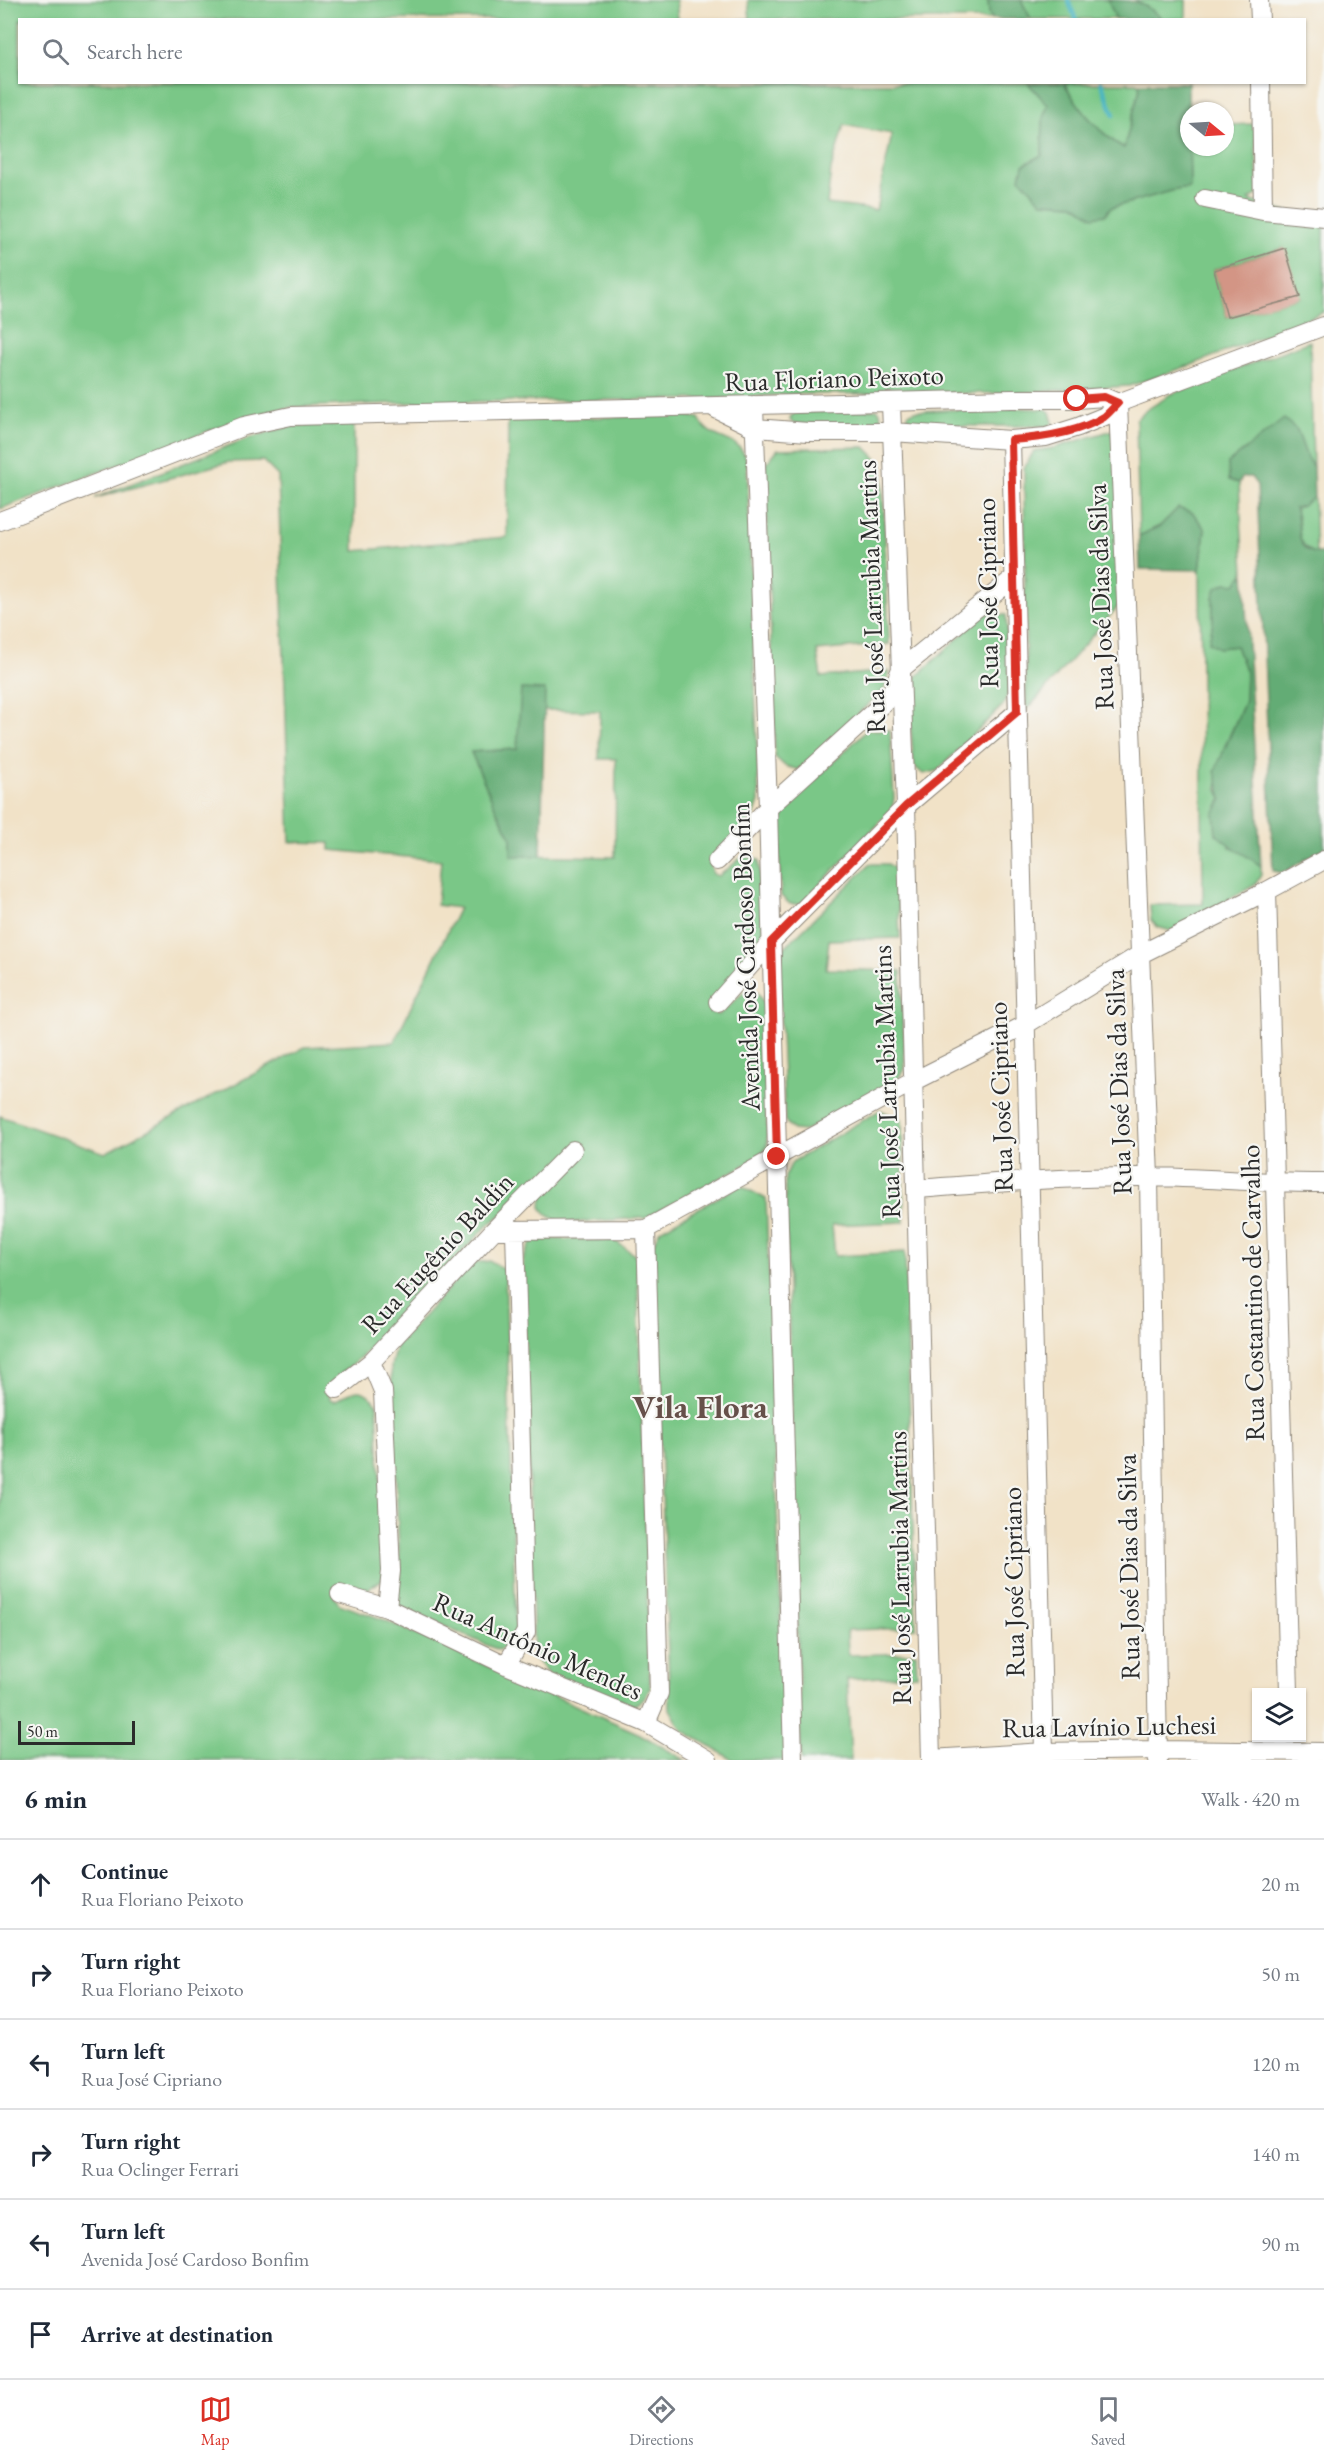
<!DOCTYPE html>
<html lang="en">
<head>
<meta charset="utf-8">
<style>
  :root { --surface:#fff; --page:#f2f2f3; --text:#1f2937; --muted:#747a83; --line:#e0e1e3; --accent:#d93025 }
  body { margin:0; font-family:"EB Garamond",serif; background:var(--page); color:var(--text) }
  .controls { position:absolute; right:18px; bottom:18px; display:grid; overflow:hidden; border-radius:0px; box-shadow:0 2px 4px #0004 }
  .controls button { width:54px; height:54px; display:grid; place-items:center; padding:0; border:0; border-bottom:2px solid var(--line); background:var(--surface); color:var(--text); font:30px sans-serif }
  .compass { position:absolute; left:1180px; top:102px; width:54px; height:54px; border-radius:50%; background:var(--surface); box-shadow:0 2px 4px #0004; rotate:108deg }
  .scale { position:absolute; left:18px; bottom:15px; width:117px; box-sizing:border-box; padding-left:6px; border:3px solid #2b2b2b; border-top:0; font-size:16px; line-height:21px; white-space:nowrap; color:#2b2b2b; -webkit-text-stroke:4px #f6f6f2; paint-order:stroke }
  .stop { position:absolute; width:18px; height:18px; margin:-14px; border:4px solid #d93025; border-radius:50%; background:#fff }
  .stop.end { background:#d93025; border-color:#fff; box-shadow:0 2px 6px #0008 }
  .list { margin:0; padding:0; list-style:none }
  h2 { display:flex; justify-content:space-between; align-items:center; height:78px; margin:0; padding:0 24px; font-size:26px }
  h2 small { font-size:20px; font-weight:400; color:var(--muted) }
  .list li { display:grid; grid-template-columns:39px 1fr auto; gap:18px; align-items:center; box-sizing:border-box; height:90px; padding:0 24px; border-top:2px solid var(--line) }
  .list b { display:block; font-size:22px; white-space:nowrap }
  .list p { margin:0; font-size:20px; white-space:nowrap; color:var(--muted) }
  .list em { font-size:20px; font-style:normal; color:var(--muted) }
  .icon { flex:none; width:33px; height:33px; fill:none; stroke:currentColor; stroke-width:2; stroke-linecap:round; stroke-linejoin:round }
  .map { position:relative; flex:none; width:1324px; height:1760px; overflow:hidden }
  .search { position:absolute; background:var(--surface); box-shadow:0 2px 4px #0004; left:18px; right:18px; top:18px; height:66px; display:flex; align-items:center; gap:15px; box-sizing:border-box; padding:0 21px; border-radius:0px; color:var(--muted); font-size:22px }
  .sheet { height:618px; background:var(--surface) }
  nav { display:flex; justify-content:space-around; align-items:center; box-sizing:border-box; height:84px; border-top:2px solid var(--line); background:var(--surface); font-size:16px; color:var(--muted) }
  nav a { display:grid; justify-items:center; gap:3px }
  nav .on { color:var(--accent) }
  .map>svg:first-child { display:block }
  .green { fill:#7ac787; stroke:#527959; stroke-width:1.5; fill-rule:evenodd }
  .forest { fill:#63ac74; stroke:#476c50; stroke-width:1.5 }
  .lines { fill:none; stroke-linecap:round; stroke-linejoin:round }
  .stream { stroke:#48b5c3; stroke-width:4.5 }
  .building { fill:#d39585 }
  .minor-casing { stroke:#8e8679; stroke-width:20 }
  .minor { stroke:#fff; stroke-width:18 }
  .route { stroke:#d93025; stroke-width:8 }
  .labels { text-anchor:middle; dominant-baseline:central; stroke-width:4.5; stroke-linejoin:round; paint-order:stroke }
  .street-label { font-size:27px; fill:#2b2b2b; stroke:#f6f6f2 }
  .district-label { font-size:33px; font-weight:bold; fill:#66504a; stroke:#f6f6f2 }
</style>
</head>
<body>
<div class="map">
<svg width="1324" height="1760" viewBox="0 0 1324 1760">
  <rect width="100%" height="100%" fill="#f6f6f2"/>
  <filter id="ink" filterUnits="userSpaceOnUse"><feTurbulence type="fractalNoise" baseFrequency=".0167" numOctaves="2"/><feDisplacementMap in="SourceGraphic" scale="12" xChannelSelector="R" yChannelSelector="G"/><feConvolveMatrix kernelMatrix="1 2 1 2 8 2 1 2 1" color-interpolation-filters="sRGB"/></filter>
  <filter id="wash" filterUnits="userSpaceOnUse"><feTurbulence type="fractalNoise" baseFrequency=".008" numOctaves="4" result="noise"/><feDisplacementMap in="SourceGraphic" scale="24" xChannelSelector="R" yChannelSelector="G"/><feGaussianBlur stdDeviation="1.35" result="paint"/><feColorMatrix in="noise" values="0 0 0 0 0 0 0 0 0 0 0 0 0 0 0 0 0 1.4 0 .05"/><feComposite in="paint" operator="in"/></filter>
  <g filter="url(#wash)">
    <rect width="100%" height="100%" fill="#f1e2c7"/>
    <path class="green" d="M 0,0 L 676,0 L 678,19 L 20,20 L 20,82 L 1028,83 L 1048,105 L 1043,118 L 1042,155 L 1023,165 L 1042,202 L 1074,204 L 1105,215 L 1109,208 L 1175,190 L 1190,188 L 1189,147 L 1225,147 L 1225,125 L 1255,124 L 1258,194 L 1249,200 L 1324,224 L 1324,312 L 1194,364 L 1129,386 L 1011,393 L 798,394 L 710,399 L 429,402 L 292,407 L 243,418 L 0,509 ZM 844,125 L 892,134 L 876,210 L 827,204 L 831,169 ZM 1284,248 L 1300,297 L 1227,317 L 1214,270 Z
      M 748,0 L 988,0 L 989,13 L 992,19 L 739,20 L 750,19 Z
      M 1021,0 L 1108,0 L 1116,19 L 1031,19 Z
      M 1135,0 L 1186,0 L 1186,19 L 1162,19 L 1152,10 Z
      M 1064,83 L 1138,83 L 1140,88 L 1124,148 C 1098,133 1079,109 1064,83 Z
      M 1310,341 L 1313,467 L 1307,458 L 1297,430 L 1243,451 L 1228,463 L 1230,480 L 1239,483 L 1244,573 L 1236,584 L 1226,583 L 1213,597 L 1213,622 L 1209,641 L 1219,648 L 1236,646 L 1246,672 L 1245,701 L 1224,748 L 1217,788 L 1222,799 L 1214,814 L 1230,847 L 1245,854 L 1261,866 L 1261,875 L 1255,885 L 1171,931 L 1157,927 L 1151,920 L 1150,905 L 1203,904 L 1200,570 L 1205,529 L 1178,508 L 1160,526 L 1139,536 L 1136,420 C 1144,408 1158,405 1169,395 Z
      M 1009,408 L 1046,409 L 1050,412 L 1053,423 L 1049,426 L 915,426 L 907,419 L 908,414 L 915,411 Z
      M 877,409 L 880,412 L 881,419 L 873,425 L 794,424 L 790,420 L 791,416 L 797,412 Z
      M 681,415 L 699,418 C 710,444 737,432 747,460 L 759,802 L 754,816 L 710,863 L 713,874 L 719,876 L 743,856 L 759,860 L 764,933 L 758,950 L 711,1006 L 711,1013 L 719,1015 L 745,991 L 758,993 L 765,1005 L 767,1146 L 762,1156 L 645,1218 L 560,1223 L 546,1214 L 541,1207 L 542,1194 L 577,1158 L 488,1225 L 365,1353 L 334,1380 L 328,1389 L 330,1399 L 334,1401 C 353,1391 363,1383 377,1405 L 384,1569 L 382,1580 L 365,1591 L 338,1584 L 335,1586 L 334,1596 L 339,1604 L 382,1619 L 640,1734 L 685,1760 L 0,1760 L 0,1116 L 105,1153 L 305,1047 L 394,1042 L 459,908 L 437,905 L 441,860 L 330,850 L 330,843 L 290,842 L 278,476 L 263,461 L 229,462 L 95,498 L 246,439 L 291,426 L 354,424 L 354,551 L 507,537 L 508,420 ZM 544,690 L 544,710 L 600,711 L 599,759 L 616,759 L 615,857 L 511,855 L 511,837 L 496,809 L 471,752 L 517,749 Z
      M 1113,430 L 1129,594 L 1026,711 L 1024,468 L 1034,451 L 1054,448 Z
      M 865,447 L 882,464 L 889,644 L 817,651 L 821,677 L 890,671 L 884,689 L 799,770 L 785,766 L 775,757 L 765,465 L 778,449 Z
      M 1314,497 L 1316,554 C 1291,541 1304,529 1295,508 L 1302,506 Z
      M 984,614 L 1006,615 L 1010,688 L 1003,705 L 937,771 L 923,774 L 914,766 L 908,694 L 912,681 Z
      M 867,730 L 890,730 L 894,798 L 892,810 L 801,904 L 790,904 L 781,896 L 778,826 L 787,806 Z
      M 870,864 L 888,864 L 897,870 L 900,938 L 829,940 L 826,969 L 901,971 L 905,1068 L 895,1083 L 804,1131 L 793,1130 L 785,1121 L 778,967 L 784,948 Z
      M 880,1110 L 902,1120 L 904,1222 L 832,1225 L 835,1256 L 905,1252 L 916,1628 L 847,1630 L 848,1655 L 916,1653 L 917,1675 L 847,1679 L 851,1760 L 801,1760 L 785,1177 L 792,1162 Z
      M 740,1185 L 766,1199 L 786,1760 L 733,1760 L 682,1730 L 670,1709 L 653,1244 L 660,1230 Z
      M 533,1239 L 614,1240 L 637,1257 L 650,1688 L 643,1700 L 631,1707 L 549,1675 L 534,1658 L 523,1260 Z
      M 491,1261 L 505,1271 L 516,1631 L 509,1646 L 498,1650 L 398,1606 L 396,1600 L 400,1574 L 391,1366 L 396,1346 L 472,1263 Z"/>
    <path class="forest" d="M 988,0 L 1021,0 L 1031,19 L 992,19 L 989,13 Z
      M 1108,0 C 1134,0 1143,1 1162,19 L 1116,19 Z
      M 1028,83 L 1064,83 C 1079,108 1098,133 1124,148 L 1140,88 L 1138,83 L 1188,83 L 1190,188 L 1175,190 L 1110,208 L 1105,215 L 1093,217 L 1074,204 L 1042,202 L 1020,178 L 1023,165 L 1042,155 L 1043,118 L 1048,105 Z
      M 1284,419 L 1297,430 L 1307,458 L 1313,467 L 1314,497 L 1302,506 L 1295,508 C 1303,528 1291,555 1324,553 L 1324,848 L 1283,873 L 1273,871 L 1257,485 L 1251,477 L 1243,477 L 1239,483 L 1229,480 L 1228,463 Z
      M 1178,508 L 1193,513 L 1205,529 L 1200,570 L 1140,569 L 1139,536 L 1160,526 Z
      M 1244,573 L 1261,866 C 1246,855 1230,847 1216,834 L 1214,814 L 1222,799 L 1215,771 L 1245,701 L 1246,672 L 1236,646 L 1219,648 L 1209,642 L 1213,622 L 1213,597 L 1216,588 L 1226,583 L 1236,584 Z
      M 521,689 L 545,690 L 541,856 L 511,856 L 511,837 L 496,809 L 471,752 L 517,749 Z"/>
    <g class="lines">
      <path class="stream" d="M 1068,0 L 1076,20
        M 1101,82 L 1114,115"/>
    </g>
    <g id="blocks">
      <path class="building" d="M 1285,248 L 1300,297 L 1227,317 L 1214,270 Z"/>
    </g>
  </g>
  <g filter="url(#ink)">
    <use href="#blocks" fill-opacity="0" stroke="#8e8679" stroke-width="1.5"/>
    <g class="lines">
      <g class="minor-casing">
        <path id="minor" d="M 1259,0 L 1260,20
          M 1261,82 L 1263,211
          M 1205,199 L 1263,211 L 1324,217
          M 891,403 L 906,806 L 931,1760
          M 1118,403 L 1149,1177 L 1158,1760
          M 754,405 L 768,808 L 793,1760
          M 716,409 L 755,428 L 808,432 L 892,432 L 1011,440 L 1046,437 L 1078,427 L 1105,416 L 1118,403 L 1324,326
          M 1011,440 L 1044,1752
          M 0,521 L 244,426 L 291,416 L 1011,399 L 1077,399 L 1104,397 L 1118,403
          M 717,861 L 768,808 L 889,698 L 901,669 L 1015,577
          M 1267,891 L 1289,1692
          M 718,1002 L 771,942 L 906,806 L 1017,712
          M 916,1189 C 994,1183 1072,1176 1150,1177 C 1208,1178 1266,1183 1324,1183
          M 494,1230 L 646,1229 L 912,1082 L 1025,1025 L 1141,954 L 1267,891 L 1324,860
          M 371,1362 L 383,1391 L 391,1571 L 387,1608
          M 337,1389 L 371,1362 L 494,1230 L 573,1150
          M 340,1594 L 387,1608 L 506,1665 L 646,1723 L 708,1760
          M 506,1665 L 526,1632 L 515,1231
          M 646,1723 L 659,1693 L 646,1229
          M 931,1759 L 1044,1752 L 1157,1750 L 1324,1752"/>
      </g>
      <use href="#minor" class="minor"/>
    </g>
  </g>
  <g class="lines" filter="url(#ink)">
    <path class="route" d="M 777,1157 L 771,942 L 906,806 L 1017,712 L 1011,440 C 1041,438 1078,433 1104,417 C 1109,413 1114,407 1118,403 L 1104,397 L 1077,399"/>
  </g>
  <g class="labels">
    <g class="street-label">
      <text transform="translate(834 378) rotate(-2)">Rua Floriano Peixoto</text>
      <text transform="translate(987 593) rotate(-91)">Rua José Cipriano</text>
      <text transform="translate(871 597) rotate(-92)">Rua José Larrubia Martins</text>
      <text transform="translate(1100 597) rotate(-92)">Rua José Dias da Silva</text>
      <text transform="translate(745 957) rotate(-92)">Avenida José Cardoso Bonfim</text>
      <text transform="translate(886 1082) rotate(-92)">Rua José Larrubia Martins</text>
      <text transform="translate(1118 1082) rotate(-92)">Rua José Dias da Silva</text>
      <text transform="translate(1000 1097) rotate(-92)">Rua José Cipriano</text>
      <text transform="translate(437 1253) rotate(-47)">Rua Eugênio Baldin</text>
      <text transform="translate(1252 1293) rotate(-91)">Rua Costantino de Carvalho</text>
      <text transform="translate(1128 1567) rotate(-91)">Rua José Dias da Silva</text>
      <text transform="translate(899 1568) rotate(-91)">Rua José Larrubia Martins</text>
      <text transform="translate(1013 1582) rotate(-91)">Rua José Cipriano</text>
      <text transform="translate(538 1646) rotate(24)">Rua Antônio Mendes</text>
      <text transform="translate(1109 1726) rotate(-1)">Rua Lavínio Luchesi</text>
    </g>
    <g class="district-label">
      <text x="700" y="1406">Vila Flora</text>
    </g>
  </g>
</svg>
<div class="controls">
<button><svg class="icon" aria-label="layers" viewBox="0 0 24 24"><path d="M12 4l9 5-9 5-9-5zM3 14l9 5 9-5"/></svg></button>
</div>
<svg class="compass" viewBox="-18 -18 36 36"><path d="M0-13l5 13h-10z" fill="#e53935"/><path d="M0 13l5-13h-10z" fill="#747a83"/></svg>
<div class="scale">50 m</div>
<div class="stop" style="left:1077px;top:399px"></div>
<div class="stop end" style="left:777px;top:1157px"></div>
<div class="search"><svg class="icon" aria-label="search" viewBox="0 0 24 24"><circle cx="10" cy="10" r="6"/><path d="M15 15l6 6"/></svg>Search here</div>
</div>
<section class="sheet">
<h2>6 min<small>Walk · 420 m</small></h2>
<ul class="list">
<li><svg class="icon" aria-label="ahead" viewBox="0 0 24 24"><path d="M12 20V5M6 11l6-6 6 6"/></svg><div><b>Continue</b><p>Rua Floriano Peixoto</p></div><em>20 m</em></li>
<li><svg class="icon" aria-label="right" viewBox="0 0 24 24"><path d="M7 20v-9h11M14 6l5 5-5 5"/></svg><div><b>Turn right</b><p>Rua Floriano Peixoto</p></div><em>50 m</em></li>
<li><svg class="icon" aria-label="left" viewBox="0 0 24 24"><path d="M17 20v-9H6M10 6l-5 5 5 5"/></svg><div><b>Turn left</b><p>Rua José Cipriano</p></div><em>120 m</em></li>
<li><svg class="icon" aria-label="right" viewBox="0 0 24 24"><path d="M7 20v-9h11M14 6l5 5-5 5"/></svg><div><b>Turn right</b><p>Rua Oclinger Ferrari</p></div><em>140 m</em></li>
<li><svg class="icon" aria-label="left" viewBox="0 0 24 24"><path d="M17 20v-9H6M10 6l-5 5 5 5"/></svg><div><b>Turn left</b><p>Avenida José Cardoso Bonfim</p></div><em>90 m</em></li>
<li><svg class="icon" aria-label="arrive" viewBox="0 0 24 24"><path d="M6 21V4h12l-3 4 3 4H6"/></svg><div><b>Arrive at destination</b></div></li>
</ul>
</section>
<nav>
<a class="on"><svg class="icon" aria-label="map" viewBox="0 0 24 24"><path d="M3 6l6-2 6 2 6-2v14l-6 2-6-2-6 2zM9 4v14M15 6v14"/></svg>Map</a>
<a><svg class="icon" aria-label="directions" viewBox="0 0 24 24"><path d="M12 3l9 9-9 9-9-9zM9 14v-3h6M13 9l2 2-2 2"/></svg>Directions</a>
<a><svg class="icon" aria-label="saved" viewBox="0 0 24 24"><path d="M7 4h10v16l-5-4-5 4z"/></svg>Saved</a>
</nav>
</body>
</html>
